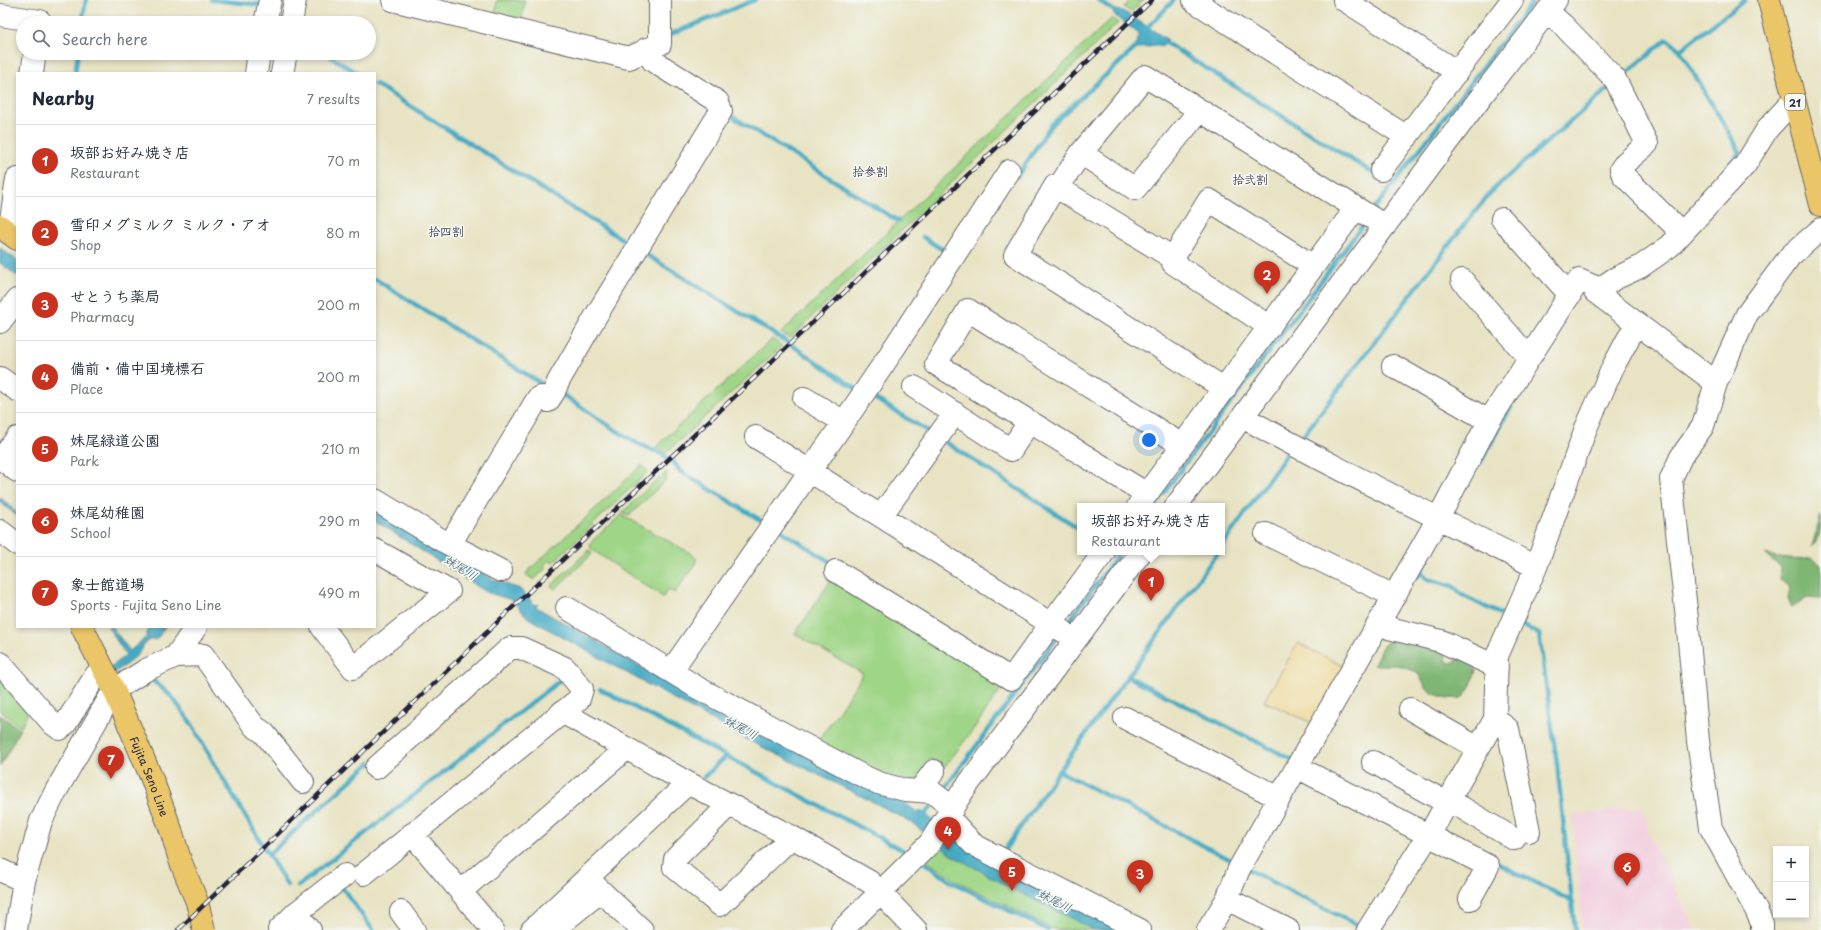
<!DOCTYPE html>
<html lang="en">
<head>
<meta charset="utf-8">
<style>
  :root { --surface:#fff; --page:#f6f6f7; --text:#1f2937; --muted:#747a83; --line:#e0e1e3; --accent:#c8321e }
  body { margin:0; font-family:"Playpen Sans","Klee One",sans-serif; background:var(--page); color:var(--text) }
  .controls { position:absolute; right:12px; bottom:12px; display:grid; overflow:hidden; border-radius:0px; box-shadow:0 2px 6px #0003 }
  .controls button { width:36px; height:36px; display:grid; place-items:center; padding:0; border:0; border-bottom:1px solid var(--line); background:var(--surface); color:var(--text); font:20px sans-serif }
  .you { position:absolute; left:1149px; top:440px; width:14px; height:14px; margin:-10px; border:3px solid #fff; border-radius:50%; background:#1a73e8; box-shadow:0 0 0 6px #1a73e833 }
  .badge { display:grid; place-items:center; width:26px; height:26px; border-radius:50%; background:var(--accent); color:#fff; font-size:13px; font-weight:700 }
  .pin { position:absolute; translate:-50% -33px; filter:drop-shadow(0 1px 2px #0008) }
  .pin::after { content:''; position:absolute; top:21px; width:14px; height:12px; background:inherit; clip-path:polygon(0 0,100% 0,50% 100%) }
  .popup { position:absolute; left:1077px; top:503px; width:148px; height:52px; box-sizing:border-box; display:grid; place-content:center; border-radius:0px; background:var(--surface); filter:drop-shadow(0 1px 3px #0005); font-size:13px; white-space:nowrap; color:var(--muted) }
  .popup b { font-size:15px; color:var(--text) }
  .popup::after { content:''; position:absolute; left:50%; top:100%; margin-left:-8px; border:8px solid transparent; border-top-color:var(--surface) }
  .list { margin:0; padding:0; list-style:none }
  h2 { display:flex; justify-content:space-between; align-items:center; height:52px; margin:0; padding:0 16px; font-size:17px }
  h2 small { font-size:13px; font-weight:400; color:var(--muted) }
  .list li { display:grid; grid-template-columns:26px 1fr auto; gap:12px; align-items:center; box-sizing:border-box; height:72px; padding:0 16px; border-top:1px solid var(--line) }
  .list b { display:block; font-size:15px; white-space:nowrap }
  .list p { margin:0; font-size:13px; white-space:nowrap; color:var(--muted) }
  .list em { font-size:13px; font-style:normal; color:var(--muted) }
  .icon { flex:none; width:22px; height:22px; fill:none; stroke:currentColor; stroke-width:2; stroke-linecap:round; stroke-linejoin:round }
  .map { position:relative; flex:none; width:1821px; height:930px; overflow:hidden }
  .search { position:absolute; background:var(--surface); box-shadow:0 2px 6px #0003; left:16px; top:16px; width:360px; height:44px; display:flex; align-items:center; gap:10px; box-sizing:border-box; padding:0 14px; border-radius:22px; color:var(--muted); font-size:15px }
  .panel { position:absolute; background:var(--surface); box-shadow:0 2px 6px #0003; left:16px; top:72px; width:360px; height:556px; border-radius:0px }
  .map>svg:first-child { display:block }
  .built { fill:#f3cfe0 }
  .green { fill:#9fd586; stroke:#607c60 }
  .forest { fill:#7fb673; stroke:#506c57 }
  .sand { fill:#eeda9e; stroke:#887e6c }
  .water { fill:#44abc4; stroke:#336680 }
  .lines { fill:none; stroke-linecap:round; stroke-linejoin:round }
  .stream { stroke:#44abc4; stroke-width:4.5 }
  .minor-casing { stroke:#67666b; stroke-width:24 }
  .major-casing { stroke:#67666b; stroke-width:24 }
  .minor { stroke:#fff; stroke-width:22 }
  .major { stroke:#ebc669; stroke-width:22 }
  .rail-casing { stroke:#22223b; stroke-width:4.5 }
  .rail { stroke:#f6f6f2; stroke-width:3; stroke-dasharray:9; stroke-linecap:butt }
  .labels { text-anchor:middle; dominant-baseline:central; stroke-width:3.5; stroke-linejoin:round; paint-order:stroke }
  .shield { fill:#f6f6f2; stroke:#626272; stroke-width:1 }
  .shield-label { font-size:10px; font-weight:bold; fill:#22223b }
  .street-label { font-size:11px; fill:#22223b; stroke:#f6f6f2 }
  .neighbourhood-label { font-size:12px; fill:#22223b; stroke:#f6f6f2 }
  .water-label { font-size:12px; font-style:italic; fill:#305972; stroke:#f6f6f2 }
</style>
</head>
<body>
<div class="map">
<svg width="1821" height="930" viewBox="0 0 1821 930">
  <rect width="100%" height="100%" fill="#f6f6f2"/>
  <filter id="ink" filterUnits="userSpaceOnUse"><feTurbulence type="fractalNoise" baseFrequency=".025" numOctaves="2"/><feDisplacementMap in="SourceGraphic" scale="8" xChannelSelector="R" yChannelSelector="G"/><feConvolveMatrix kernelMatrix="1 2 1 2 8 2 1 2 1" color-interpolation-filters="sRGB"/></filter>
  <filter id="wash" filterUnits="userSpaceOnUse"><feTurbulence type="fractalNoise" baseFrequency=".012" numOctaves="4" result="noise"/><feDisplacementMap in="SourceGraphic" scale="16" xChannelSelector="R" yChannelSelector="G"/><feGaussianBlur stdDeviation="0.9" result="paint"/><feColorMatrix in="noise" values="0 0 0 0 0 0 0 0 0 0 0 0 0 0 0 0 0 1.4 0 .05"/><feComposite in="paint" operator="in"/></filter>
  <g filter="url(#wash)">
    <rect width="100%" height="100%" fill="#e8e3c3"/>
    <path class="built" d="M 1642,807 L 1651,840 L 1695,930 L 1582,930 L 1573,815 Z"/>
    <path class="green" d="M 497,0 L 525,0 L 521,22 L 495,14 Z
      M 1131,0 L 1144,0 L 1131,12 L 1124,7 Z
      M 1112,18 L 1118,23 L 790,338 L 781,333 Z
      M 772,339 L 782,346 L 666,453 L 656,447 Z
      M 642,465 L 648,472 L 553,562 L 549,560 L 544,565 L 546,568 L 534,580 L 525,574 Z
      M 667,472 L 665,481 L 629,516 L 622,513 L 651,485 Z
      M 621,515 L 692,554 L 696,558 L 696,564 L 674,593 L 668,589 L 663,597 L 591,549 L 590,543 Z
      M 589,550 L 592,554 L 555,589 L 551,586 Z
      M 835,574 L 1005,683 L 975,727 L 944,768 L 931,759 L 914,785 L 814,748 L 863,674 L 795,634 Z
      M 0,681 L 28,713 L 21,727 L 0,711 Z
      M 948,833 L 1123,930 L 1055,930 L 955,880 L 925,860 Z"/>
    <path class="forest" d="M 1821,515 C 1821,530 1821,536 1812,546 Z
      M 1765,554 C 1782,559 1795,561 1812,558 L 1821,565 L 1821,599 L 1807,598 L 1792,608 L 1788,598 L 1790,588 L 1780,579 L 1780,567 Z
      M 1391,638 L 1445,649 L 1446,660 L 1450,663 L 1455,663 L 1459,655 L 1469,659 L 1476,671 C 1473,679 1470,690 1464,696 C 1460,700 1454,698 1449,698 C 1428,694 1427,690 1417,672 L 1398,665 L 1374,665 L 1382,647 Z
      M 0,715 L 20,729 L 0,767 Z"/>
    <path class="sand" d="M 1298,643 L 1349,669 L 1316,725 L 1264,701 Z"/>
    <path class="water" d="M 1116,10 L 1123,11 L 1168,40 L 1164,45 L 1139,48 L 1135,46 L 1139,35 C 1132,26 1118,22 1113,12 Z
      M 0,248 L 17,260 L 17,276 L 0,263 Z
      M 0,497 L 17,513 L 17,516 L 0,502 Z
      M 375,507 L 494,580 L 520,589 L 534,604 L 538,605 L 536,607 L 666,681 L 876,790 L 905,803 L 917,812 L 920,810 L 970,849 L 1126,930 L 1094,930 L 1009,887 L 952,855 L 912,823 L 877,804 L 740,736 L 528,618 L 512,600 L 486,592 L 375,521 Z
      M 108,627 L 112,627 L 130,651 L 146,637 L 149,627 L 165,627 L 157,639 L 149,640 L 143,645 C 144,655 114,672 105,679 C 94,686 80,716 72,728 L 56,733 L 112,666 L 126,655 Z"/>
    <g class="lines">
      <path class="stream" d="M 212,0 L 262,5
        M 1098,0 L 1119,14
        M 82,23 L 86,0
        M 1144,31 L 1174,0
        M 666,36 L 755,0
        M 1161,40 L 1373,173
        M 1680,50 L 1740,152 L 1724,172
        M 325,53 L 357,73
        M 75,73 L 78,53
        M 1621,78 L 1667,39 L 1680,50 L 1745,0
        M 375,84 L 633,246
        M 727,113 L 898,221
        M 1017,177 L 1051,125 L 1140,44
        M 1372,212 L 1534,0
        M 923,237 L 946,252
        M 642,252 L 784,340 L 858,390
        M 375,279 L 548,388
        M 560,393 C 585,409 609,427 635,442 C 650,450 672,455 680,471 L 767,524
        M 871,396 L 932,434
        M 942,440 L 1080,529
        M 1299,441 L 1461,229 L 1491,192 L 1525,161 L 1612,85
        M 1479,465 L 1511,407
        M 1154,506 L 1365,222
        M 777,528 L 835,565
        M 1222,546 L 1290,449
        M 1421,572 L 1427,579 L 1453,586 L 1462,595 L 1508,618
        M 1414,579 L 1419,575 L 1427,559
        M 1518,623 L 1539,634 L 1557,764 L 1575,930
        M 1066,625 L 1120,552
        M 504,641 L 511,636 L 518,639
        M 148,676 L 172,697 L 191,723 L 233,796 L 287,885
        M 1129,677 L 1293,760
        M 600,689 L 910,854
        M 1059,771 L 1235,862
        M 704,777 L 725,757
        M 942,792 L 1059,635
        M 922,819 L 935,802
        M 1004,851 L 1059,771 L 1218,552
        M 269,854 L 370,763
        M 922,861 L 950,881 L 1048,930
        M 1495,862 L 1573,902
        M 1245,868 L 1363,928
        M 298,886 L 563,678
        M 341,886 L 373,930"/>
    </g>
  </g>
  <g filter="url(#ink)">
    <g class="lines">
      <g class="minor-casing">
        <path id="minor" d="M 393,0 L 629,58 L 660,44 L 660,0
          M 1194,0 L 1194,1 L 1407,137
          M 1344,0 L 1457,72
          M 1547,11 L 1563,25 L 1615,79 L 1647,144 L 1626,162 L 1621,169 L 1623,175 L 1682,233
          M 0,15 L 40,21 L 40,23
          M 265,23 L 270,0
          M 291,23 L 295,0
          M 32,73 L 35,53
          M 256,73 L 259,53
          M 282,73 L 286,53
          M 1081,153 L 1135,189 L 1200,110
          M 1381,170 L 1512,0
          M 1058,188 L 1081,153 L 1145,76 L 1385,226
          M 1502,219 L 1570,295
          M 9,233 L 17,179
          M 1173,258 L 1055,186 L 1015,255 L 1225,389
          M 1462,280 L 1529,358
          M 0,322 L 17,300
          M 1270,327 L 1173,263 L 1173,258 L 1209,200 L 1313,266
          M 1393,366 L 1489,421
          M 0,378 L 17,390
          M 1716,383 L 1595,292 L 1614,279 L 1640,267 L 1670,246 L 1745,165 L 1768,128 L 1794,100
          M 914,387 L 1011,450 L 1029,422
          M 1243,417 C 1338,471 1438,517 1536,567 L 1586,428 L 1613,367 L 1636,324
          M 844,422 L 885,362 L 1009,171
          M 756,437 L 1051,624 L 1104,552
          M 0,458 L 2,459 L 17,438
          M 2,459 L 17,471
          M 1147,494 L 936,364 L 968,310 L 1182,445
          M 375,500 L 443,541 L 501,571
          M 1138,506 L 1356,208
          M 1176,506 L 1480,98 L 1556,0
          M 881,516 L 955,413
          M 0,531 L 17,544
          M 1266,534 L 1394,596
          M 450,544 L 538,398 L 541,397 L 548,401 L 554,392 L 558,382 L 597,314 L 721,111 L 718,102 L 653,61 L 646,49
          M 836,571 L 1011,679 L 1051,624 L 1063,631
          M 567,608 L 698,688 L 859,774 L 878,783 L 905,790 L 932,792 L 953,808
          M 1380,623 L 1389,628 L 1441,641 L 1497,667
          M 322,627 L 353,668 L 449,591 L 375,550
          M 176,656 L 203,655 L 254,726 L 264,733 L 303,782
          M 0,663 L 53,724 L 60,729 L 66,723 L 96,675 L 103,669
          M 671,671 L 844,422 L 804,398
          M 1410,709 L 1478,748
          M 562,712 L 688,783 L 792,837 L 870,882 L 916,930
          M 1125,718 L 1279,798
          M 1495,719 L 1508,729 L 1529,831
          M 1373,762 L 1447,803
          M 1297,767 L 1488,866 L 1470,899
          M 920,790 L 934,771
          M 1449,800 L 1514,839
          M 729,805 L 675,859 L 674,867 L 720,905 L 792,837
          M 948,817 L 974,845 L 1140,930
          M 412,834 L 493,930
          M 0,870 L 24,881
          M 364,874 L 579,699 L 582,689 L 565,668 L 521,648 L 510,648 L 376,768
          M 587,878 L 642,930
          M 461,891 L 626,749
          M 1227,899 L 1288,930
          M 401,912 L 414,930
          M 296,913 L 310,930
          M 16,930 L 24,881 L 41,821 L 56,791 L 114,690 L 146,670 L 176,656 L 196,627
          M 279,930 L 296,913 L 345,875
          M 532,930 L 688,783
          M 553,930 L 601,891
          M 842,930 L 930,843 L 963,791 L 1141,552
          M 1208,930 L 1227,899 L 1239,869 L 1439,517 L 1489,421 L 1579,280 L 1600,289
          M 1368,930 L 1433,828 L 1495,719 L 1497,656 L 1536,567
          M 1762,930 L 1762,923 L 1756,910 L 1711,828 L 1698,741 L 1687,618 L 1671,479 L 1681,457 L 1703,426 L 1716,383 L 1747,314 L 1790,256 L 1821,229"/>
      </g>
      <g class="major-casing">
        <g id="major">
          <path d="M 1769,0 L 1821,205"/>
          <path d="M 0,226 L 17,239"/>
          <path id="s1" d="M 82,627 L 114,690 L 152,779 L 171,830 L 180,860 L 197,902 L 204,930"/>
        </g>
      </g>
      <use href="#minor" class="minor"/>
      <use href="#major" class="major"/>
      <g class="rail-casing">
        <path id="rail" d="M 178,930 L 512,608 L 1152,0"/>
      </g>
      <use href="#rail" class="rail"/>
    </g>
  </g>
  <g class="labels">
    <rect class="shield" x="1785" y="94" width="20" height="16" rx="3"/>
    <g class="shield-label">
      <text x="1795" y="102">21</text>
    </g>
    <g class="street-label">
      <text stroke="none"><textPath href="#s1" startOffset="164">Fujita Seno Line</textPath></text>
    </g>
    <g class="neighbourhood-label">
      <text x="870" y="171">拾参割</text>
      <text x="1250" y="179">拾弐割</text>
      <text x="446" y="231">拾四割</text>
    </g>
    <g class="water-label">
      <text transform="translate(461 567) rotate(32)">妹尾川</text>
      <text transform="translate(741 727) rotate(28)">妹尾川</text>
      <text transform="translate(1055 900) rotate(27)">妹尾川</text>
    </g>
  </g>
</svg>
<div class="controls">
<button>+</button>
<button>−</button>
</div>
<div class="you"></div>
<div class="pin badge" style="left:1151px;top:601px">1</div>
<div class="popup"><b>坂部お好み焼き店</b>Restaurant</div>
<div class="pin badge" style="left:1267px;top:294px">2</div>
<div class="pin badge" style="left:1140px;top:893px">3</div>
<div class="pin badge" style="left:948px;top:850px">4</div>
<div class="pin badge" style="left:1012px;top:891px">5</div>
<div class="pin badge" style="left:1627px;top:886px">6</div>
<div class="pin badge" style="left:111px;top:779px">7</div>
<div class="search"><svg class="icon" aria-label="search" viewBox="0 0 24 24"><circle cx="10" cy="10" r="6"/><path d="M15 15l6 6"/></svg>Search here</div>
<section class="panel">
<h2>Nearby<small>7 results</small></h2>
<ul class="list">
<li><span class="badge">1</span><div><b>坂部お好み焼き店</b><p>Restaurant</p></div><em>70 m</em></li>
<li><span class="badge">2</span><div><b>雪印メグミルク ミルク・アオ</b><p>Shop</p></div><em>80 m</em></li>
<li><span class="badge">3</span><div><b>せとうち薬局</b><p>Pharmacy</p></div><em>200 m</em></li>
<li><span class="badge">4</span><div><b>備前・備中国境標石</b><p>Place</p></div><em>200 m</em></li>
<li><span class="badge">5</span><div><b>妹尾緑道公園</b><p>Park</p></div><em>210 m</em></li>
<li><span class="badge">6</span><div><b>妹尾幼稚園</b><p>School</p></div><em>290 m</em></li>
<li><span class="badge">7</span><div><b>象士館道場</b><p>Sports · Fujita Seno Line</p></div><em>490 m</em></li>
</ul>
</section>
</div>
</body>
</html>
